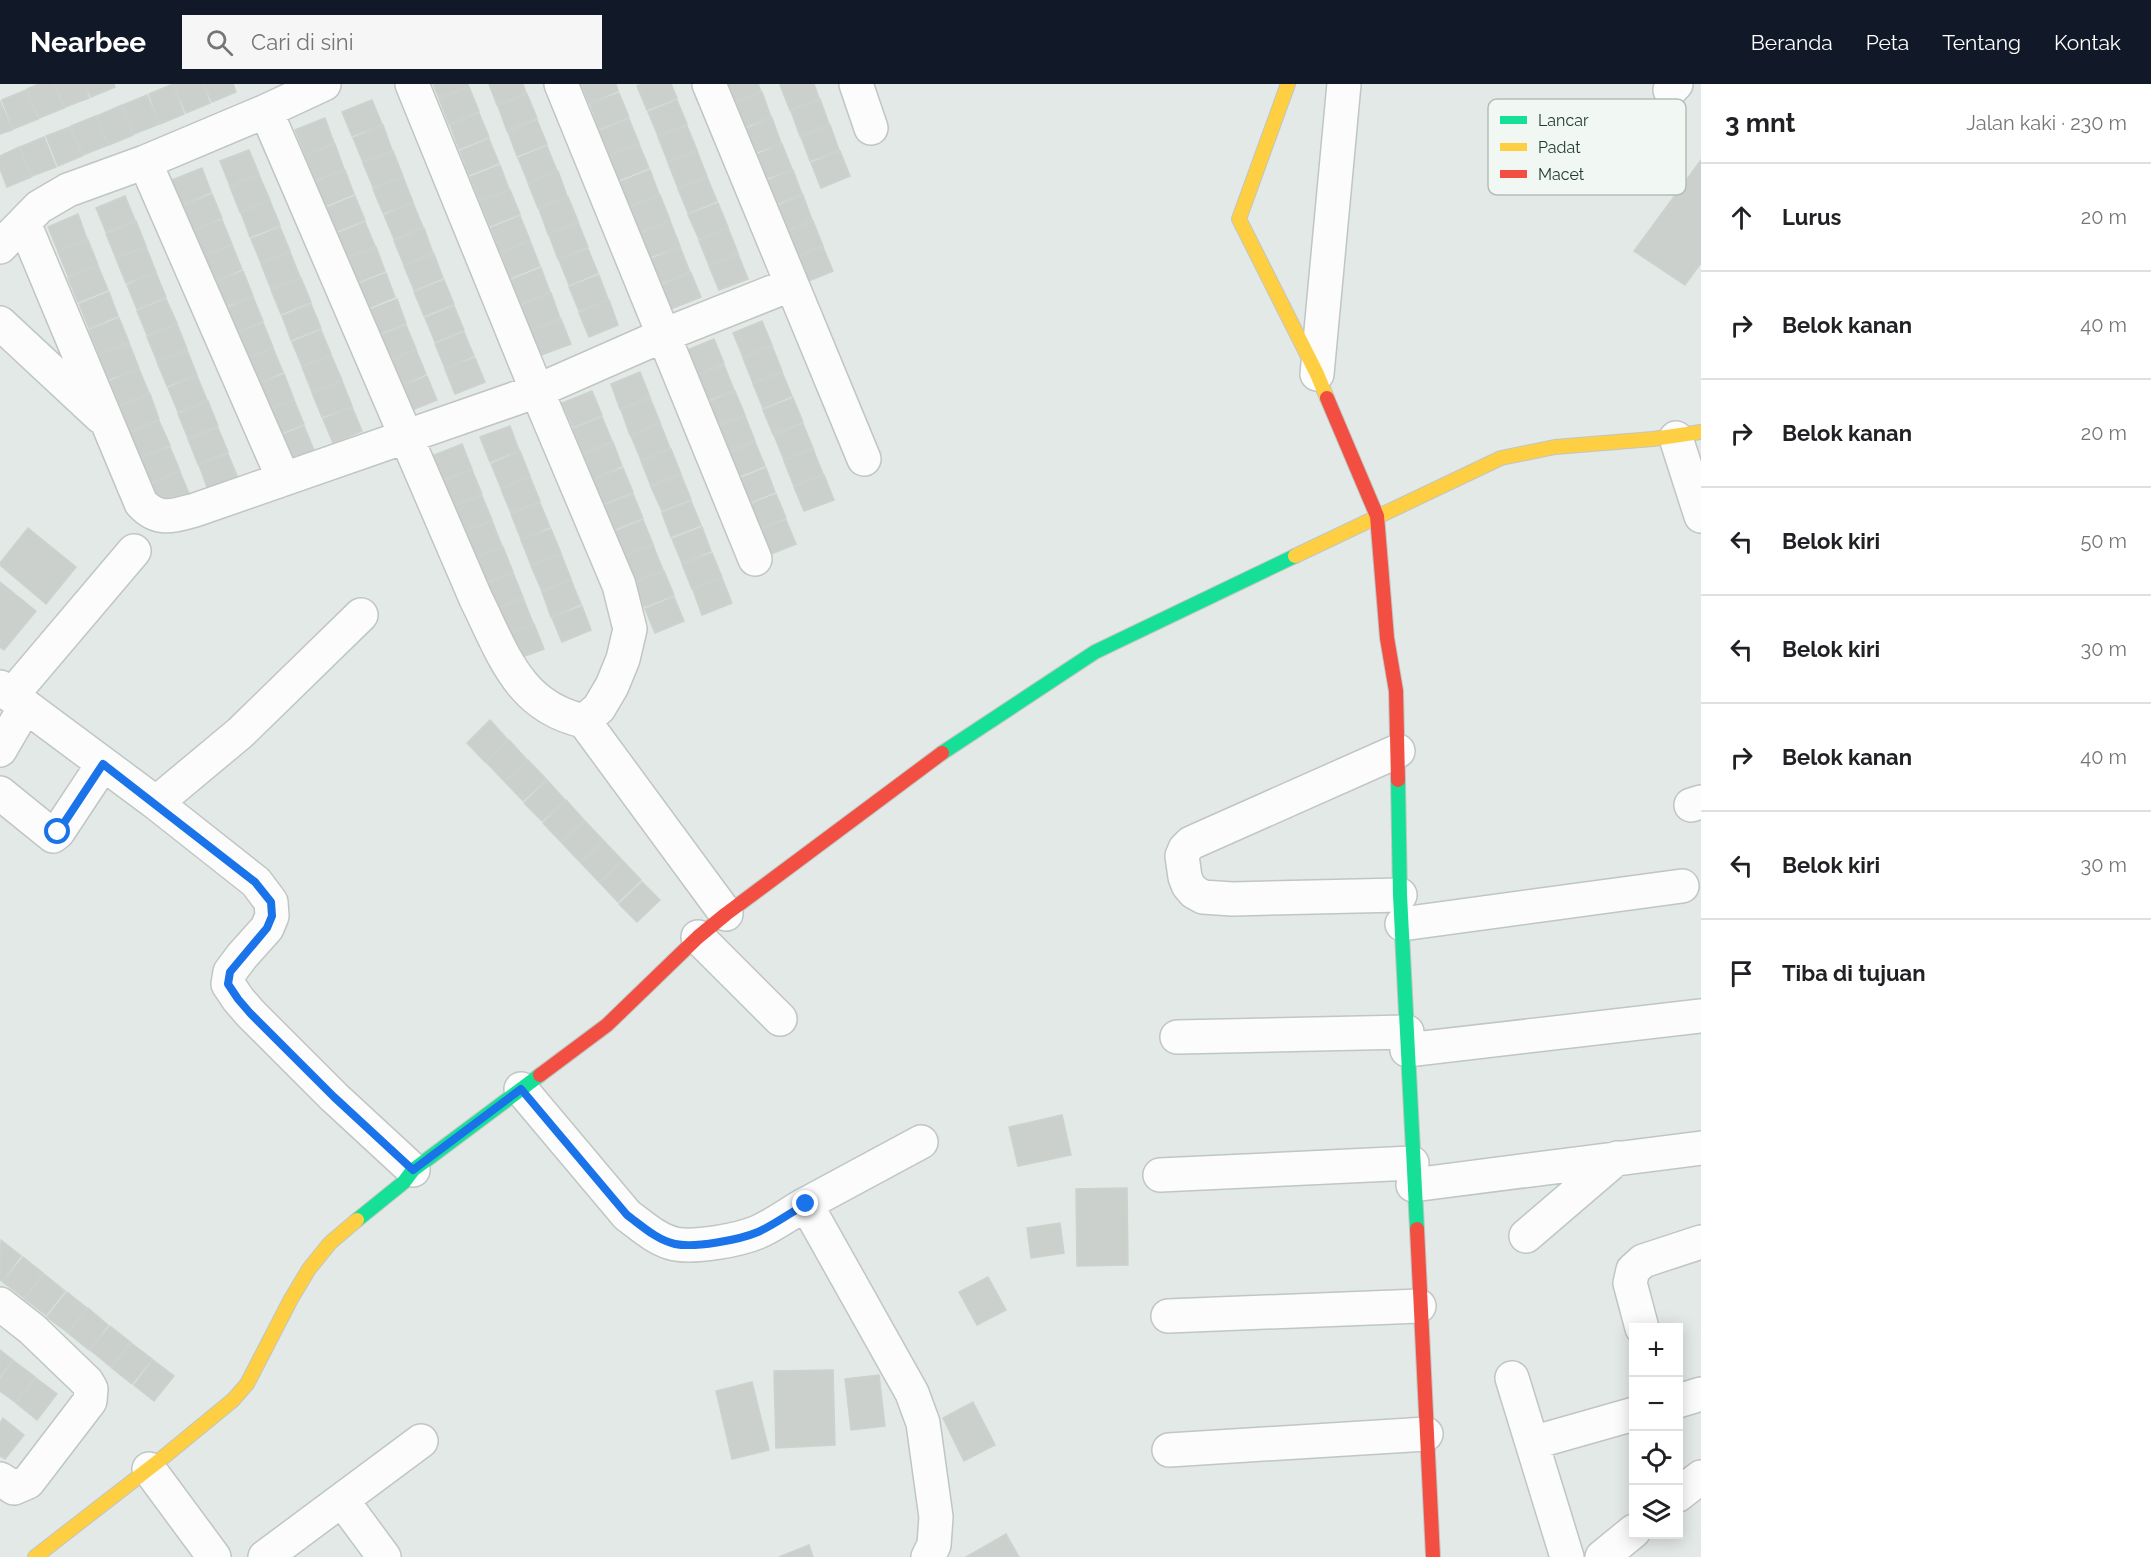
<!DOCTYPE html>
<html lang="id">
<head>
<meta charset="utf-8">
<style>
  :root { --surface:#fff; --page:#f6f6f6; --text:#202124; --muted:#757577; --line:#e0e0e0; --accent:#111827 }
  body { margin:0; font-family:Raleway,sans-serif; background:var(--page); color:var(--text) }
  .controls { position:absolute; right:18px; bottom:18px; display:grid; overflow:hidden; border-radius:0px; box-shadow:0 3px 15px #0003 }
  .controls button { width:54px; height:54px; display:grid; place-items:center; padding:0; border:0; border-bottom:2px solid var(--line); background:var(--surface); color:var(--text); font:30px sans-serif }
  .stop { position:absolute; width:18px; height:18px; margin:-14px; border:4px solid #1a73e8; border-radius:50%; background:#fff }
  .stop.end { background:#1a73e8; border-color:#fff; box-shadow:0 2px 6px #0008 }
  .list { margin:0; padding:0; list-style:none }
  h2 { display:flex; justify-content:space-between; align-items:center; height:78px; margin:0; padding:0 24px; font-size:26px }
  h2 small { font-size:20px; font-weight:400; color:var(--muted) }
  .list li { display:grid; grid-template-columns:39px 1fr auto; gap:18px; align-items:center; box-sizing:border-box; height:108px; padding:0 24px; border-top:2px solid var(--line) }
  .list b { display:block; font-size:22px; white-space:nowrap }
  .list em { font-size:20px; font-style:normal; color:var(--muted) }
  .icon { flex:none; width:33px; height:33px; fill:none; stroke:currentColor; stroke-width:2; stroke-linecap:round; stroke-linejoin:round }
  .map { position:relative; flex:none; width:1701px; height:1473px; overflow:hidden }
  header { display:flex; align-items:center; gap:36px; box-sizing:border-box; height:84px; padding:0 30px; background:var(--accent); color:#fff }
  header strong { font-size:28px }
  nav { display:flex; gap:33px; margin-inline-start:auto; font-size:21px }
  .search { width:420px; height:54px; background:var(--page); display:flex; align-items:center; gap:15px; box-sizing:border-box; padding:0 21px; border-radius:0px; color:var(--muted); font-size:22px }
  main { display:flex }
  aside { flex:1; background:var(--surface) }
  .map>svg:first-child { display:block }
  .building { fill:#cbd0cd; stroke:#ccd2ce; stroke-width:1.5 }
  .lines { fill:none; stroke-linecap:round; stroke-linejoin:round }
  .street-casing { stroke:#c0c6c3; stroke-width:36 }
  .fast-casing { stroke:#bfc6c3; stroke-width:16 }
  .slow-casing { stroke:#bfc6c3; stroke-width:16 }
  .jam-casing { stroke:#bfc6c3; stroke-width:16 }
  .street { stroke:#fbfcfb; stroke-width:33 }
  .fast { stroke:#16e098; stroke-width:14 }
  .slow { stroke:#ffcf43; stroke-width:14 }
  .jam { stroke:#f24e42; stroke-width:14 }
  .route { stroke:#1a73e8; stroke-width:8 }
  .key { fill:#f1f8f3; stroke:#b3bfb8; stroke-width:1.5 }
  .key-label { font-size:16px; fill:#223b30 }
</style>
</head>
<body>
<header>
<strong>Nearbee</strong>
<div class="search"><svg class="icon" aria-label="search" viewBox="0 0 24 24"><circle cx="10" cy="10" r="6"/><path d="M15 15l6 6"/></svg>Cari di sini</div>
<nav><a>Beranda</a><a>Peta</a><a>Tentang</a><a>Kontak</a></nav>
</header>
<main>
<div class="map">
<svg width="1701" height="1473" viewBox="0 0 1701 1473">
  <rect width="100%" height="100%" fill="#e3e9e6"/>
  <path class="building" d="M 39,0 L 54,0 L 64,24 L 39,34 L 27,5 Z
    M 55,0 L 84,0 L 89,14 L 65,23 Z
    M 85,0 L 114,0 L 115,3 L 91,13 Z
    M 173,0 L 184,30 L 160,40 L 149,10 Z
    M 174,0 L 203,0 L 210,19 L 186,29 Z
    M 204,0 L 233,0 L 236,8 L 212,18 Z
    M 433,0 L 468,0 L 468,2 L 439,14 Z
    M 489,0 L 523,0 L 526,9 L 497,21 Z
    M 581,0 L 616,0 L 618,7 L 589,19 Z
    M 642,0 L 671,0 L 677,14 L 647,26 L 637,2 Z
    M 724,0 L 758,0 L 761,7 L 732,20 Z
    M 783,0 L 814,0 L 819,14 L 790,26 L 780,1 Z
    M 469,3 L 479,27 L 449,40 L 439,15 Z
    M 26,6 L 38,35 L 13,45 L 2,16 Z
    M 762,8 L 771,33 L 742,44 L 732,20 Z
    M 619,9 L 629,33 L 599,45 L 590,20 Z
    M 527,10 L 537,34 L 507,47 L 498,22 Z
    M 147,11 L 159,40 L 134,50 L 123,21 Z
    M 820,15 L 829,40 L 800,52 L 791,27 Z
    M 372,16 L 382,40 L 352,52 L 342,28 Z
    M 677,16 L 687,40 L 658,52 L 648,28 Z
    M 0,17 L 12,46 L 0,50 Z
    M 122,21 L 133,51 L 109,61 L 97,32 Z
    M 479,29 L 489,53 L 459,65 L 450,41 Z
    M 96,32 L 108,61 L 83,71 L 71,42 Z
    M 325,34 L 334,59 L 305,71 L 295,46 Z
    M 772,34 L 781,59 L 752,70 L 743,46 Z
    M 629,35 L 639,59 L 610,71 L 599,47 Z
    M 537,36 L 547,60 L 517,72 L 508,48 Z
    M 383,41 L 392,66 L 363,78 L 353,54 Z
    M 830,41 L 839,66 L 810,77 L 801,53 Z
    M 687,42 L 697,66 L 668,78 L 658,53 Z
    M 70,43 L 82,72 L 58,82 L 46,52 Z
    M 44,53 L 56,83 L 32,92 L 20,63 Z
    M 489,55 L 499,79 L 469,91 L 460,67 Z
    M 335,60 L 344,85 L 315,96 L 305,72 Z
    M 639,60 L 649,84 L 619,96 L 610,72 Z
    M 782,60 L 792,85 L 762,96 L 753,72 Z
    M 547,62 L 557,87 L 528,98 L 518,74 Z
    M 19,63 L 31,93 L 7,103 L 0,85 L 0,72 Z
    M 249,66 L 259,90 L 230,102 L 220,77 Z
    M 393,67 L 403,92 L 373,103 L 363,79 Z
    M 697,67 L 707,92 L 678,104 L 668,79 Z
    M 840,67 L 850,92 L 821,104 L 811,79 Z
    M 1701,76 L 1701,179 L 1685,201 L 1634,167 Z
    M 500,81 L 509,105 L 480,117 L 470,93 Z
    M 202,84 L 211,108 L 182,121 L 172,96 Z
    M 345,86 L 354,110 L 325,122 L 315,98 Z
    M 650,86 L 659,110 L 630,122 L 620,98 Z
    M 793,86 L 802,110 L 772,122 L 763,98 Z
    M 558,87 L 567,112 L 538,124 L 528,99 Z
    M 259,91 L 270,116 L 240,128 L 230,103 Z
    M 403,93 L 413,118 L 383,129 L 373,105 Z
    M 707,93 L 717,117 L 688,129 L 678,105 Z
    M 510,106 L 520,130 L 490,142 L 480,118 Z
    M 212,110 L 222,134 L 192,146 L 183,122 Z
    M 660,111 L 670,136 L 640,148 L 631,123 Z
    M 803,111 L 812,136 L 783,148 L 773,124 Z
    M 125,112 L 135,136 L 106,148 L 96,124 Z
    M 355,112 L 365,136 L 335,148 L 326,124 Z
    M 568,113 L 578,137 L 548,150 L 539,125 Z
    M 270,117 L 280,141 L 250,153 L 241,129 Z
    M 413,119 L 423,143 L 394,155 L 384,131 Z
    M 718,119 L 728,143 L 699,155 L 688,131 Z
    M 78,130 L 87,155 L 58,167 L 48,143 Z
    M 520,132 L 530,156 L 500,168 L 491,144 Z
    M 222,136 L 232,160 L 203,172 L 193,147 Z
    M 136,137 L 146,162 L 116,174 L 106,150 Z
    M 670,137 L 680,162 L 650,173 L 640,149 Z
    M 813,137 L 823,162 L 793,174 L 783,149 Z
    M 365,138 L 375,162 L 346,174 L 336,150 Z
    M 578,138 L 588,163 L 558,175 L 549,151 Z
    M 280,143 L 290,167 L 261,179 L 251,155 Z
    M 424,144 L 433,169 L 404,181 L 394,157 Z
    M 728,144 L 738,169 L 709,181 L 699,157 Z
    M 88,156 L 98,181 L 68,192 L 58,168 Z
    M 530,157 L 540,182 L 510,194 L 501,169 Z
    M 232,161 L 242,185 L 213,198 L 203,173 Z
    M 146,163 L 156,188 L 126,199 L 116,175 Z
    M 376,163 L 385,187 L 356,199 L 346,175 Z
    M 680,163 L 690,188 L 661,199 L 651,175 Z
    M 823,163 L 833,187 L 804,199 L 794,174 Z
    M 588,165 L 598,189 L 569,201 L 559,176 Z
    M 290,168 L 300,193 L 271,205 L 261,180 Z
    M 434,170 L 443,194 L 414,206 L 404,182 Z
    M 738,170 L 748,195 L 719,206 L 709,182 Z
    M 98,182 L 108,206 L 78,218 L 68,194 Z
    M 541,184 L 550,208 L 521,220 L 511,196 Z
    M 243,187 L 253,212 L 223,223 L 213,199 Z
    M 156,189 L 166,213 L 137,225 L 127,201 Z
    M 386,189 L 395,213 L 366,225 L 356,201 Z
    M 691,189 L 701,213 L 671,225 L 661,201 Z
    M 599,191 L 608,215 L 579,227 L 569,203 Z
    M 301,194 L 311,218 L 281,230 L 271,206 Z
    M 444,196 L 454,220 L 424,232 L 414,208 Z
    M 109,208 L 118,232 L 89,244 L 79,220 Z
    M 551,209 L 560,234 L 531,246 L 522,221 Z
    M 253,213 L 263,237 L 233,249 L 224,225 Z
    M 166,215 L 177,239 L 147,251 L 137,227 Z
    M 397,215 L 406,239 L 377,251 L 367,227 Z
    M 609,216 L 618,241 L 589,253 L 579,229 Z
    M 311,220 L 321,244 L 291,256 L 282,232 Z
    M 454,222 L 464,246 L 435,258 L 425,234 Z
    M 119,234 L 129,258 L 99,270 L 89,246 Z
    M 561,235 L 571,260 L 541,271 L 531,247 Z
    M 762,237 L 772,261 L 743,273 L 733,249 Z
    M 263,239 L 273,263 L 243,275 L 234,250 Z
    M 177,240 L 187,265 L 157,277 L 147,253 Z
    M 406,241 L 416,265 L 387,277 L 377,253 Z
    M 321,246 L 331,270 L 302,282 L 292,258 Z
    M 464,248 L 474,272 L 445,284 L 435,260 Z
    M 714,255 L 724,279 L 695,292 L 685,267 Z
    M 129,259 L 139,284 L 109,295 L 99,271 Z
    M 772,262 L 782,287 L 753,299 L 743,274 Z
    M 273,264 L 283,288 L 254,301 L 244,276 Z
    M 187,266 L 197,291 L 167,302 L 157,278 Z
    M 416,266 L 426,290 L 397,303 L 387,278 Z
    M 331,271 L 342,296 L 312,308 L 302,283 Z
    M 475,274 L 485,298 L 455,310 L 445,285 Z
    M 724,281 L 734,306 L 705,317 L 695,293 Z
    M 139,285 L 149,309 L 119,321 L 110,297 Z
    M 640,288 L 650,313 L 620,325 L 611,300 Z
    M 782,288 L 792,312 L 763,324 L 753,300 Z
    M 284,290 L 294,315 L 264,326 L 254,302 Z
    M 197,292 L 207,316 L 178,328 L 168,304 Z
    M 427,292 L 437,316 L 407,328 L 398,304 Z
    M 342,297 L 352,322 L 322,333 L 312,309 Z
    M 592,307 L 602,331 L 573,343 L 562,319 Z
    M 735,307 L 745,331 L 715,343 L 706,319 Z
    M 150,310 L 159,335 L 130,347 L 120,322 Z
    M 650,314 L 660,338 L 630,351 L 621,326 Z
    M 793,314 L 803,338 L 773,350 L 763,326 Z
    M 294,316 L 304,340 L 274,352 L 264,328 Z
    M 208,317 L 218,342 L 188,354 L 178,330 Z
    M 352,323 L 362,347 L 333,359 L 323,335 Z
    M 745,332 L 755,357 L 725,369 L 716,344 Z
    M 602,333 L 612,357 L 583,369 L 573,345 Z
    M 159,337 L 170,361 L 140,373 L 130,348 Z
    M 660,339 L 670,364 L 641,376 L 631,352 Z
    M 803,340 L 813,364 L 784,376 L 774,351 Z
    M 304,342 L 314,366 L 285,378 L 275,354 Z
    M 510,342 L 519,366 L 490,378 L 480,353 Z
    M 218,344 L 228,368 L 198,380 L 188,355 Z
    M 613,358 L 622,382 L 593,395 L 583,370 Z
    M 755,358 L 765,382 L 735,394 L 726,370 Z
    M 462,360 L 472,385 L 442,396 L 432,372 Z
    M 170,363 L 180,387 L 150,399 L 140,374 Z
    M 671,365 L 681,390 L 651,402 L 641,377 Z
    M 813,365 L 823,390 L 794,402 L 784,377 Z
    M 520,367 L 530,392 L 501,404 L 491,380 Z
    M 228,370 L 238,394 L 208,406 L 199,381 Z
    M 623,384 L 633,408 L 603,420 L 593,396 Z
    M 766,384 L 775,408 L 746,420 L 736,396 Z
    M 472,386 L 482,410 L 453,422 L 442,398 Z
    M 180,388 L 190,412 L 161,425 L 151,400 Z
    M 681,391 L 691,415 L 662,427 L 651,403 Z
    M 824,391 L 834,416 L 804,427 L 794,403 Z
    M 530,393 L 540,417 L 511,429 L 501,405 Z
    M 633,410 L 643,434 L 613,446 L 603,422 Z
    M 776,410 L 786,434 L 756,446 L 746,422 Z
    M 482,412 L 492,436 L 462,448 L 453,423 Z
    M 691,417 L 701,441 L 671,453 L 662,429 Z
    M 540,419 L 550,443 L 521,455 L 511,430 Z
    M 643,436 L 653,460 L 624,472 L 614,448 Z
    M 786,436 L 796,460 L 766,472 L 757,447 Z
    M 492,437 L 502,462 L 473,474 L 463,449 Z
    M 702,443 L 711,467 L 682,479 L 672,455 Z
    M 28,444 L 76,483 L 46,520 L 0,481 L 0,479 Z
    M 551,445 L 561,469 L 531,481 L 521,456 Z
    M 653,461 L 663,486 L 634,498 L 624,473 Z
    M 503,463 L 513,488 L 483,499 L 474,475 Z
    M 712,469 L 722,493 L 692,505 L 682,480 Z
    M 561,470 L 571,495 L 542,507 L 531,482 Z
    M 664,487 L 674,511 L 644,523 L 634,499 Z
    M 513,489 L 523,513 L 494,525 L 483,501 Z
    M 722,494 L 732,519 L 702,531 L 693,506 Z
    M 571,496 L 581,520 L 551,533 L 542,508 Z
    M 0,498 L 36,527 L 4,566 L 0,563 Z
    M 674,513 L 684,537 L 655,549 L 645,525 Z
    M 523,514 L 533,539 L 504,551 L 494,527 Z
    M 582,522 L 591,546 L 562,558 L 552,534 Z
    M 534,540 L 544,565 L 514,576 L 504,552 Z
    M 490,636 L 508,656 L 485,678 L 467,659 Z
    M 509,656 L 527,676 L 504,697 L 486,678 Z
    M 528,676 L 546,695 L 523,717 L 505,698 Z
    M 547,696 L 565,716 L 542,737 L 524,719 Z
    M 566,716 L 584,736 L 561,758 L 543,739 Z
    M 585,737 L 603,756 L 580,778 L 562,759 Z
    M 604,757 L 622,776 L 599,798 L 581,779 Z
    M 623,777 L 641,796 L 618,818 L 600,799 Z
    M 642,798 L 660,816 L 637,838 L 619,820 Z
    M 1062,1031 L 1071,1071 L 1018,1082 L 1009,1043 Z
    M 1127,1104 L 1128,1181 L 1077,1182 L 1076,1105 Z
    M 1060,1139 L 1064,1169 L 1031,1174 L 1027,1144 Z
    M 1,1156 L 21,1172 L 2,1197 L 0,1196 Z
    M 23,1173 L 43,1189 L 24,1214 L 3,1198 Z
    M 44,1190 L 65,1207 L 46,1231 L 25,1215 Z
    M 988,1193 L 1006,1226 L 977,1241 L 959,1208 Z
    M 67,1208 L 87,1224 L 67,1248 L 47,1233 Z
    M 88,1224 L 108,1241 L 89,1266 L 68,1249 Z
    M 110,1242 L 130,1258 L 111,1283 L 90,1266 Z
    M 131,1259 L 152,1275 L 132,1300 L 112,1284 Z
    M 0,1266 L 13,1276 L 0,1292 Z
    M 153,1276 L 174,1292 L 154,1317 L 134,1301 Z
    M 14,1277 L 35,1293 L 15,1318 L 0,1307 L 0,1295 Z
    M 833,1286 L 835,1361 L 776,1364 L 774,1287 Z
    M 879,1291 L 885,1342 L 851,1346 L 845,1295 Z
    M 36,1294 L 57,1310 L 37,1336 L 16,1319 Z
    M 752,1298 L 769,1366 L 732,1375 L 716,1307 Z
    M 973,1318 L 995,1361 L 964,1377 L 943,1334 Z
    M 3,1334 L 24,1351 L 5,1375 L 0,1372 L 0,1339 Z
    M 1006,1450 L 1019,1473 L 966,1473 Z
    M 809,1461 L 813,1473 L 779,1473 Z"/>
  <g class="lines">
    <g class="street-casing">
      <path id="street" d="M 412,0 L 537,307 L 619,501 L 630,545 L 623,575 L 612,602 L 599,624 L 584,637
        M 561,0 L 755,475
        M 709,0 L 864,375
        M 856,0 L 871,44
        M 1670,6 L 1676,0
        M 266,27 L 476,515 C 503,569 518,623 584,637 L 726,830
        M 145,78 L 283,394
        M 24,139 L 141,419 C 158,438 174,432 195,426 L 537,307 L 664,251 L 790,201
        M 0,163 L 39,123 L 68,106 L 145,78 L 266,27 L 324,0
        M 0,239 L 101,333
        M 1317,290 L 1344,0
        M 1676,354 L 1701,432
        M 0,603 L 156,719 L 256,798 L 271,818 L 272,832 L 267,844 L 242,872 L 230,888 L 228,900 L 238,915 L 250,929 L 334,1013 L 413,1086
        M 11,612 L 134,467
        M 0,666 L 25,623
        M 1398,667 L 1191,759 L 1185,765 L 1182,772 L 1185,793 L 1188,801 L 1194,808 L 1203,813 L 1232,815 L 1400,811
        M 0,709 L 53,752 L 58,748 L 103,680
        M 156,719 L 240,649 L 361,531
        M 1691,721 L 1701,718
        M 1402,840 L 1682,802
        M 698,853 L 780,935
        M 1177,953 L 1407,948
        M 1407,966 L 1701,932
        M 521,1005 L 627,1131 C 642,1142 657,1156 675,1160 C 695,1164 739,1156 758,1148 C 774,1141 790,1129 806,1120 L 912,1309 L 923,1339 L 936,1433 L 934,1461 L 928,1473
        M 1160,1091 L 1412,1079
        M 1413,1101 L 1701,1064
        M 806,1120 L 921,1058
        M 1526,1152 L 1617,1074
        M 0,1220 L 32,1245 L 87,1298 L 91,1305 L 90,1317 L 28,1398 L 14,1404 L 0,1395
        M 1168,1232 L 1419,1222
        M 1642,1244 L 1630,1199 L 1633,1186 L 1643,1177 L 1701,1158
        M 1512,1294 L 1567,1473
        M 1678,1317 L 1701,1310
        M 1532,1359 L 1634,1330
        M 1169,1366 L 1426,1350
        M 149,1385 L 214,1473
        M 1678,1411 L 1701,1393
        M 342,1416 L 384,1473
        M 265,1473 L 421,1357
        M 1602,1473 L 1634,1447"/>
    </g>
    <g class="fast-casing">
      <path id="fast" d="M 942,669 L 1095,568 L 1295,472
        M 1398,696 L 1400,811 L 1417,1145
        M 357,1136 L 404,1098 L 413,1086 L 540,991"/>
    </g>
    <g class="slow-casing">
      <path id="slow" d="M 1288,0 L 1239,135 L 1317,290 L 1327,314
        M 1295,472 L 1501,374 L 1555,363 L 1653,355 L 1701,348
        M 35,1473 L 160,1376 L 233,1316 L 247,1300 L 291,1215 L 309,1185 L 330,1159 L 357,1136"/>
    </g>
    <g class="jam-casing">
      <path id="jam" d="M 1327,314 L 1377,432 L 1387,554 L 1396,607 L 1398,696
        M 540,991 L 607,941 L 698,853 L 726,830 L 942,669
        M 1417,1145 L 1433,1473"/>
    </g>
    <use href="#street" class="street"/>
    <use href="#fast" class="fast"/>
    <use href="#slow" class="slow"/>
    <use href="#jam" class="jam"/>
  </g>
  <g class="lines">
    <path class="route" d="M 58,748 L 103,680 L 255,798 L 271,818 L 272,832 L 267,844 L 230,888 L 228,900 L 238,915 L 250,929 L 334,1013 L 413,1086 L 521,1005 L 627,1131 C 642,1142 657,1156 675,1160 C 695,1164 739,1156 758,1148 C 774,1141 790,1129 806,1120"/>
  </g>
  <rect x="1488" y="15" width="198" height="96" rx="9" class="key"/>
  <rect x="1500" y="32" width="27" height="8" fill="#16e098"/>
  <rect x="1500" y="59" width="27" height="8" fill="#ffcf43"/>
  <rect x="1500" y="86" width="27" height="8" fill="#f24e42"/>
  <g class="key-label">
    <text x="1538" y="42">Lancar</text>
    <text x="1538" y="69">Padat</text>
    <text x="1538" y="96">Macet</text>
  </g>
</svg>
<div class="controls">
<button>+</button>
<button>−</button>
<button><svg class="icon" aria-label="locate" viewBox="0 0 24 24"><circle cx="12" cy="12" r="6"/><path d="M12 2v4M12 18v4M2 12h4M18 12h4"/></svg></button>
<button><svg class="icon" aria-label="layers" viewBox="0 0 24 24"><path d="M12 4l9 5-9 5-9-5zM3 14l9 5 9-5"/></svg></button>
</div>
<div class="stop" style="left:58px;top:748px"></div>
<div class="stop end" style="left:806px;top:1120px"></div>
</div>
<aside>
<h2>3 mnt<small>Jalan kaki · 230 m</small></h2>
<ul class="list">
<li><svg class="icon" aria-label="ahead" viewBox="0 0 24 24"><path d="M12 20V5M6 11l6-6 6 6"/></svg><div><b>Lurus</b></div><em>20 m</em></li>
<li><svg class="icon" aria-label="right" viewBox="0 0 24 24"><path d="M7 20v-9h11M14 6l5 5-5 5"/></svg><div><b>Belok kanan</b></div><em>40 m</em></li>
<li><svg class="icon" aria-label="right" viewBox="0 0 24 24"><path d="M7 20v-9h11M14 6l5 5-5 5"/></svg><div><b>Belok kanan</b></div><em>20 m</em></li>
<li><svg class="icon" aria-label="left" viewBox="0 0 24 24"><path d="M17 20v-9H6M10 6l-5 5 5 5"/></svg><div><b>Belok kiri</b></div><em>50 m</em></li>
<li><svg class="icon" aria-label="left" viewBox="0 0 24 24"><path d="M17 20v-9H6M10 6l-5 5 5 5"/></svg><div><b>Belok kiri</b></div><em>30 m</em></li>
<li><svg class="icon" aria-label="right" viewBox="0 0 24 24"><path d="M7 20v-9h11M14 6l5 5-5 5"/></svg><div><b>Belok kanan</b></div><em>40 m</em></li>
<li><svg class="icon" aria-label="left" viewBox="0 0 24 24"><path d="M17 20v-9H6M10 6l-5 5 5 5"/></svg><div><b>Belok kiri</b></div><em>30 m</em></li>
<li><svg class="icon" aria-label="arrive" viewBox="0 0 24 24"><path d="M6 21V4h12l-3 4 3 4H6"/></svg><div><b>Tiba di tujuan</b></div></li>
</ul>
</aside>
</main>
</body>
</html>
